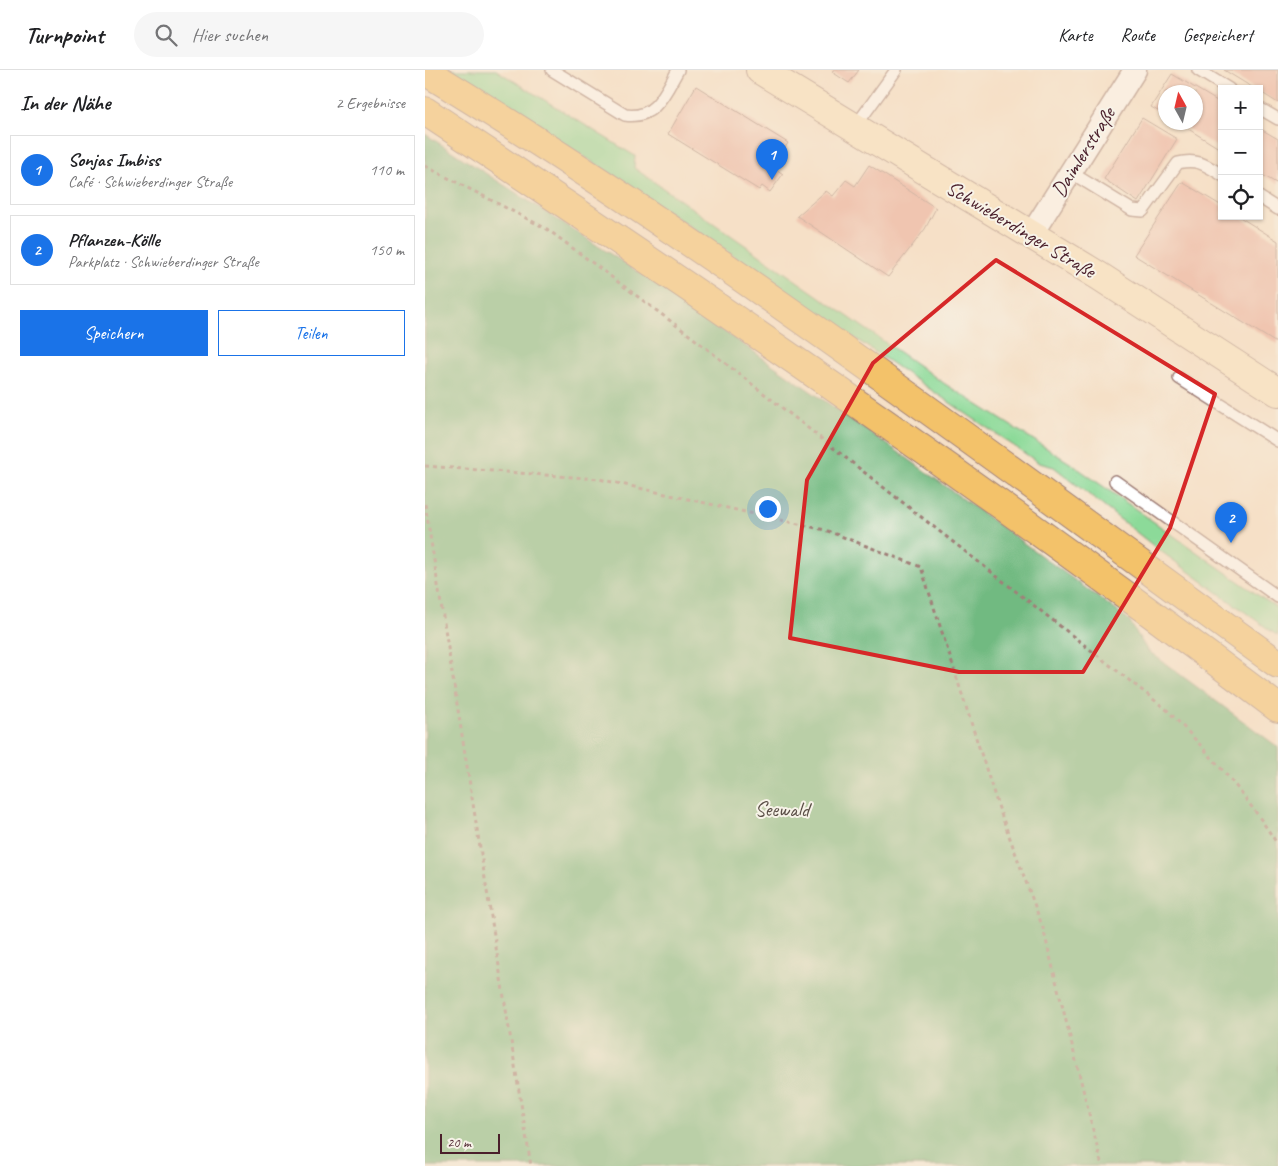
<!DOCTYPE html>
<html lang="de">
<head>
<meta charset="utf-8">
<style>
  :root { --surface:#fff; --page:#f6f6f6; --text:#202124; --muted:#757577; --line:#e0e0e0; --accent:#1a73e8 }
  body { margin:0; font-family:Caveat,sans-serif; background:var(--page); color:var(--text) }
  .controls { position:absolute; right:15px; top:15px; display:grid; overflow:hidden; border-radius:0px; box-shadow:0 1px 4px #0004 }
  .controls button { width:45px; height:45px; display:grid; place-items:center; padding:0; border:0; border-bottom:1px solid var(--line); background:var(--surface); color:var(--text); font:25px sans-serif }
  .compass { position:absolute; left:733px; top:15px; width:45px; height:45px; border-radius:50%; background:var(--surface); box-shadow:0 1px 4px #0004; rotate:352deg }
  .scale { position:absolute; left:15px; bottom:12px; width:60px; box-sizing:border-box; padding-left:5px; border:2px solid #4a1f2b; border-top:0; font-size:14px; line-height:18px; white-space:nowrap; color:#4a1f2b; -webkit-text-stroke:4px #f7f3e8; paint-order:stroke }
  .you { position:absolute; left:342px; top:438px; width:18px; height:18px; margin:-12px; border:4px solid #fff; border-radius:50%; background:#1a73e8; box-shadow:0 0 0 8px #1a73e833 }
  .badge { display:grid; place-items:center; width:32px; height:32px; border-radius:50%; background:var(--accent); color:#fff; font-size:16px; font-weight:700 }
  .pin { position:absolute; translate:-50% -41px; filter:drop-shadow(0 1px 2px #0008) }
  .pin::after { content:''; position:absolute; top:26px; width:18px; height:15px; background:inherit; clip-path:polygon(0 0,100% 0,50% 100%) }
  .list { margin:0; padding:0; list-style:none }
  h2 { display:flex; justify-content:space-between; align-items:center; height:65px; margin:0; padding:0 20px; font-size:21px }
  h2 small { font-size:16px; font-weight:400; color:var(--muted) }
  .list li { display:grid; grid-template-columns:32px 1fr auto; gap:15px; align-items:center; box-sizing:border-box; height:70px; margin:0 10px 10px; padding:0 10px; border:1px solid var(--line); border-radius:0px }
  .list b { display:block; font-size:19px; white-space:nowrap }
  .list p { margin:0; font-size:16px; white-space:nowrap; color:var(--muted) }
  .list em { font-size:16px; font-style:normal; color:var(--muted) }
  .actions { display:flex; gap:10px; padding:15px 20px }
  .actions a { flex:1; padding:11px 0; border:1px solid var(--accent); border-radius:0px; text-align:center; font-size:18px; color:var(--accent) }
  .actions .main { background:var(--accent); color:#fff }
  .icon { flex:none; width:28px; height:28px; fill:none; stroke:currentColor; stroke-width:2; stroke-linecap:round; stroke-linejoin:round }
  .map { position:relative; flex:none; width:853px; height:1096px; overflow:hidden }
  header { display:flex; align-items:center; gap:30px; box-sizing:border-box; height:70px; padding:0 25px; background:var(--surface); border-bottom:1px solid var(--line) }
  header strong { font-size:24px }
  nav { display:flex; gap:28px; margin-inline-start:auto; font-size:18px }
  .search { width:350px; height:45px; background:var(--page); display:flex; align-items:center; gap:12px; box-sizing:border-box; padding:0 18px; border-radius:28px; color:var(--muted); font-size:19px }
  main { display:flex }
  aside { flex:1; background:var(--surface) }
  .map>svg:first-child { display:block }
  .green { fill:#8cda99; stroke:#6b7c62 }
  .forest { fill:#71ba81; stroke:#5e6c56 }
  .building { fill:#e8a495 }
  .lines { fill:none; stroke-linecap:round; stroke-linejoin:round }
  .lane-casing { stroke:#a08079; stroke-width:14 }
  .street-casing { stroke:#a08079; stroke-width:25 }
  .secondary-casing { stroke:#a08079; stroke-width:30 }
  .highway-casing { stroke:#a08079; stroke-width:30 }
  .path { stroke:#a08079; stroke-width:3; stroke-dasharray:4 4; stroke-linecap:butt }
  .lane { stroke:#fff; stroke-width:11 }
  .street { stroke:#fff; stroke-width:22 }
  .secondary { stroke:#fae7c3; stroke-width:28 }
  .highway { stroke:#f3c26a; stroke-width:28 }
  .marked { fill:none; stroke:#d62828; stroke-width:4; stroke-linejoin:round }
  .labels { text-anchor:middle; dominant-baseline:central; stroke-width:4; stroke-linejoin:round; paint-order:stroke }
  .street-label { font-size:21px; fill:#4a1f2b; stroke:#f7f3e8 }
  .park-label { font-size:21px; fill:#5a4e46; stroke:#f7f3e8 }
</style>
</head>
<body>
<header>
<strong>Turnpoint</strong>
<div class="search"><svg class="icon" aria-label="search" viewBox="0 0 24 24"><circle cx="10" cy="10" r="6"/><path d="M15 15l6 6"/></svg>Hier suchen</div>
<nav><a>Karte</a><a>Route</a><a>Gespeichert</a></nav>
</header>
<main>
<aside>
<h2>In der Nähe<small>2 Ergebnisse</small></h2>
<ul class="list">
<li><span class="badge">1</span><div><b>Sonjas Imbiss</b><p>Café · Schwieberdinger Straße</p></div><em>110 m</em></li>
<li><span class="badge">2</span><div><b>Pflanzen-Kölle</b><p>Parkplatz · Schwieberdinger Straße</p></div><em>150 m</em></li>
</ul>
<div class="actions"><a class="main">Speichern</a><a>Teilen</a></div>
</aside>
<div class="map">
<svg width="853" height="1096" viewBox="0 0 853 1096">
  <rect width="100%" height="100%" fill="#f7f3e8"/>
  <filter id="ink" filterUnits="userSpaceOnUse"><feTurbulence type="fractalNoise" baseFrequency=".02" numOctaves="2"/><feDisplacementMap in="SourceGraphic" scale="10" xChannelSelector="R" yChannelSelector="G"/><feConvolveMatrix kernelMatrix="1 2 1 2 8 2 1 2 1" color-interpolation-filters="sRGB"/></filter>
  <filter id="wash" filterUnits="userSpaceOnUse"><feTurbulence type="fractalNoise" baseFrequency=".0096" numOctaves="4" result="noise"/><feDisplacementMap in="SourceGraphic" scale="20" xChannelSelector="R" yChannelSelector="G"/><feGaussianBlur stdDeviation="1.12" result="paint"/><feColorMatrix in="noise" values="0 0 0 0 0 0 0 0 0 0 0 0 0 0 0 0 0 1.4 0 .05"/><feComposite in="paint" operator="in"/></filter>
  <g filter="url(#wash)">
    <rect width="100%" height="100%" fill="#f5e0c7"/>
    <path class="green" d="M 21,0 L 71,0 L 210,86 L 209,98 L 520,314 L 645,393 L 853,539 L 853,566 L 730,477 L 629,397 L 614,393 L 190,106 Z"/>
    <path class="forest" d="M 0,64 L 218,205 L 482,388 L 703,549 L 722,580 L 853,677 L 853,1096 L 0,1096 Z"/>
    <g id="blocks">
      <path class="building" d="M 408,0 L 434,0 L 424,13 L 407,2 Z
        M 799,0 L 853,0 L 853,33 L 834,21 L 834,19 L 830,19 Z
        M 747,4 L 797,34 L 797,80 L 752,52 L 770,52 L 770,22 L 740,22 L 740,45 L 726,37 Z
        M 271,16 L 363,73 L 348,97 L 358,104 L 345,122 L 337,116 L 334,120 L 243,64 Z
        M 717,48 L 752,69 L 713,132 L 679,109 Z
        M 834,58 L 853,69 L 853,114 L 834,103 Z
        M 444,95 L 511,138 L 500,159 L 463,207 L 372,146 L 401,121 L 408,126 L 421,110 L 430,116 Z
        M 757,112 L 797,136 L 797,146 L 813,146 L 853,171 L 853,274 L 709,185 Z"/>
    </g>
  </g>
  <g filter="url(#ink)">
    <use href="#blocks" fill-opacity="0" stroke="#a08079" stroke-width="1"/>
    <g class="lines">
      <g class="lane-casing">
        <path id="lane" d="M 127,0 L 200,45 C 230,50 240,23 253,0
          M 773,0 L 804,19
          M 834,38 L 853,49
          M 430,57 L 471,0
          M 645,102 L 707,140 L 718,141 L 753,93 C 772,88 781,95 797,105
          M 834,127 L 853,139
          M 754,308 L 853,371
          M 690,411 L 853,527"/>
      </g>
      <g class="street-casing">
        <path id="street" d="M 606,165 L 710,0"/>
      </g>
      <g class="secondary-casing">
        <path id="secondary" d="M 335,0 L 674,206 L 853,322"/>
      </g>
      <g class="highway-casing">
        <path id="highway" d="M 0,1 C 296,181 572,391 853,594
          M 0,41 C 290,232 576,429 853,638"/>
      </g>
      <path class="path" d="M 0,96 L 122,159 L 267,267 L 742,640 C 785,684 819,722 853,775
        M 0,396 L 174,409 L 400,460 L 496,497 L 572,733 L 618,858 L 677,1096
        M 0,434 L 106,1096"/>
      <use href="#lane" class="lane"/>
      <use href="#street" class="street"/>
      <use href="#secondary" class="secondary"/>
      <use href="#highway" class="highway"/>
    </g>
  </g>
  <path d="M0 0H853V1096H0ZM 571,190 L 790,324 L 745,458 L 658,602 L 534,602 L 365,568 L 382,410 L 448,293 Z" fill="#f5e0c7" fill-opacity=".55" fill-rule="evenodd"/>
  <path class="marked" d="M 571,190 L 790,324 L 745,458 L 658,602 L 534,602 L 365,568 L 382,410 L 448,293 Z"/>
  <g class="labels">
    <g class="street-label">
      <text transform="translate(658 82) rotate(-58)">Daimlerstraße</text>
      <text transform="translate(596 159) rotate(31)">Schwieberdinger Straße</text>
    </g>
    <g class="park-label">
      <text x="357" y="739">Seewald</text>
    </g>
  </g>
</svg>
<div class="controls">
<button>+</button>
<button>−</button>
<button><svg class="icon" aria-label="locate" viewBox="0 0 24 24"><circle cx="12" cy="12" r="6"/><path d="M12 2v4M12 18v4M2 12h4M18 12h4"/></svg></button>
</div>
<svg class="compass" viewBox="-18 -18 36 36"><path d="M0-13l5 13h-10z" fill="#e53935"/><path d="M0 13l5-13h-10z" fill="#757577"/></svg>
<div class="scale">20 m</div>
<div class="you"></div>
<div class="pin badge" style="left:347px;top:110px">1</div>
<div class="pin badge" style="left:806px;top:473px">2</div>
</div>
</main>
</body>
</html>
